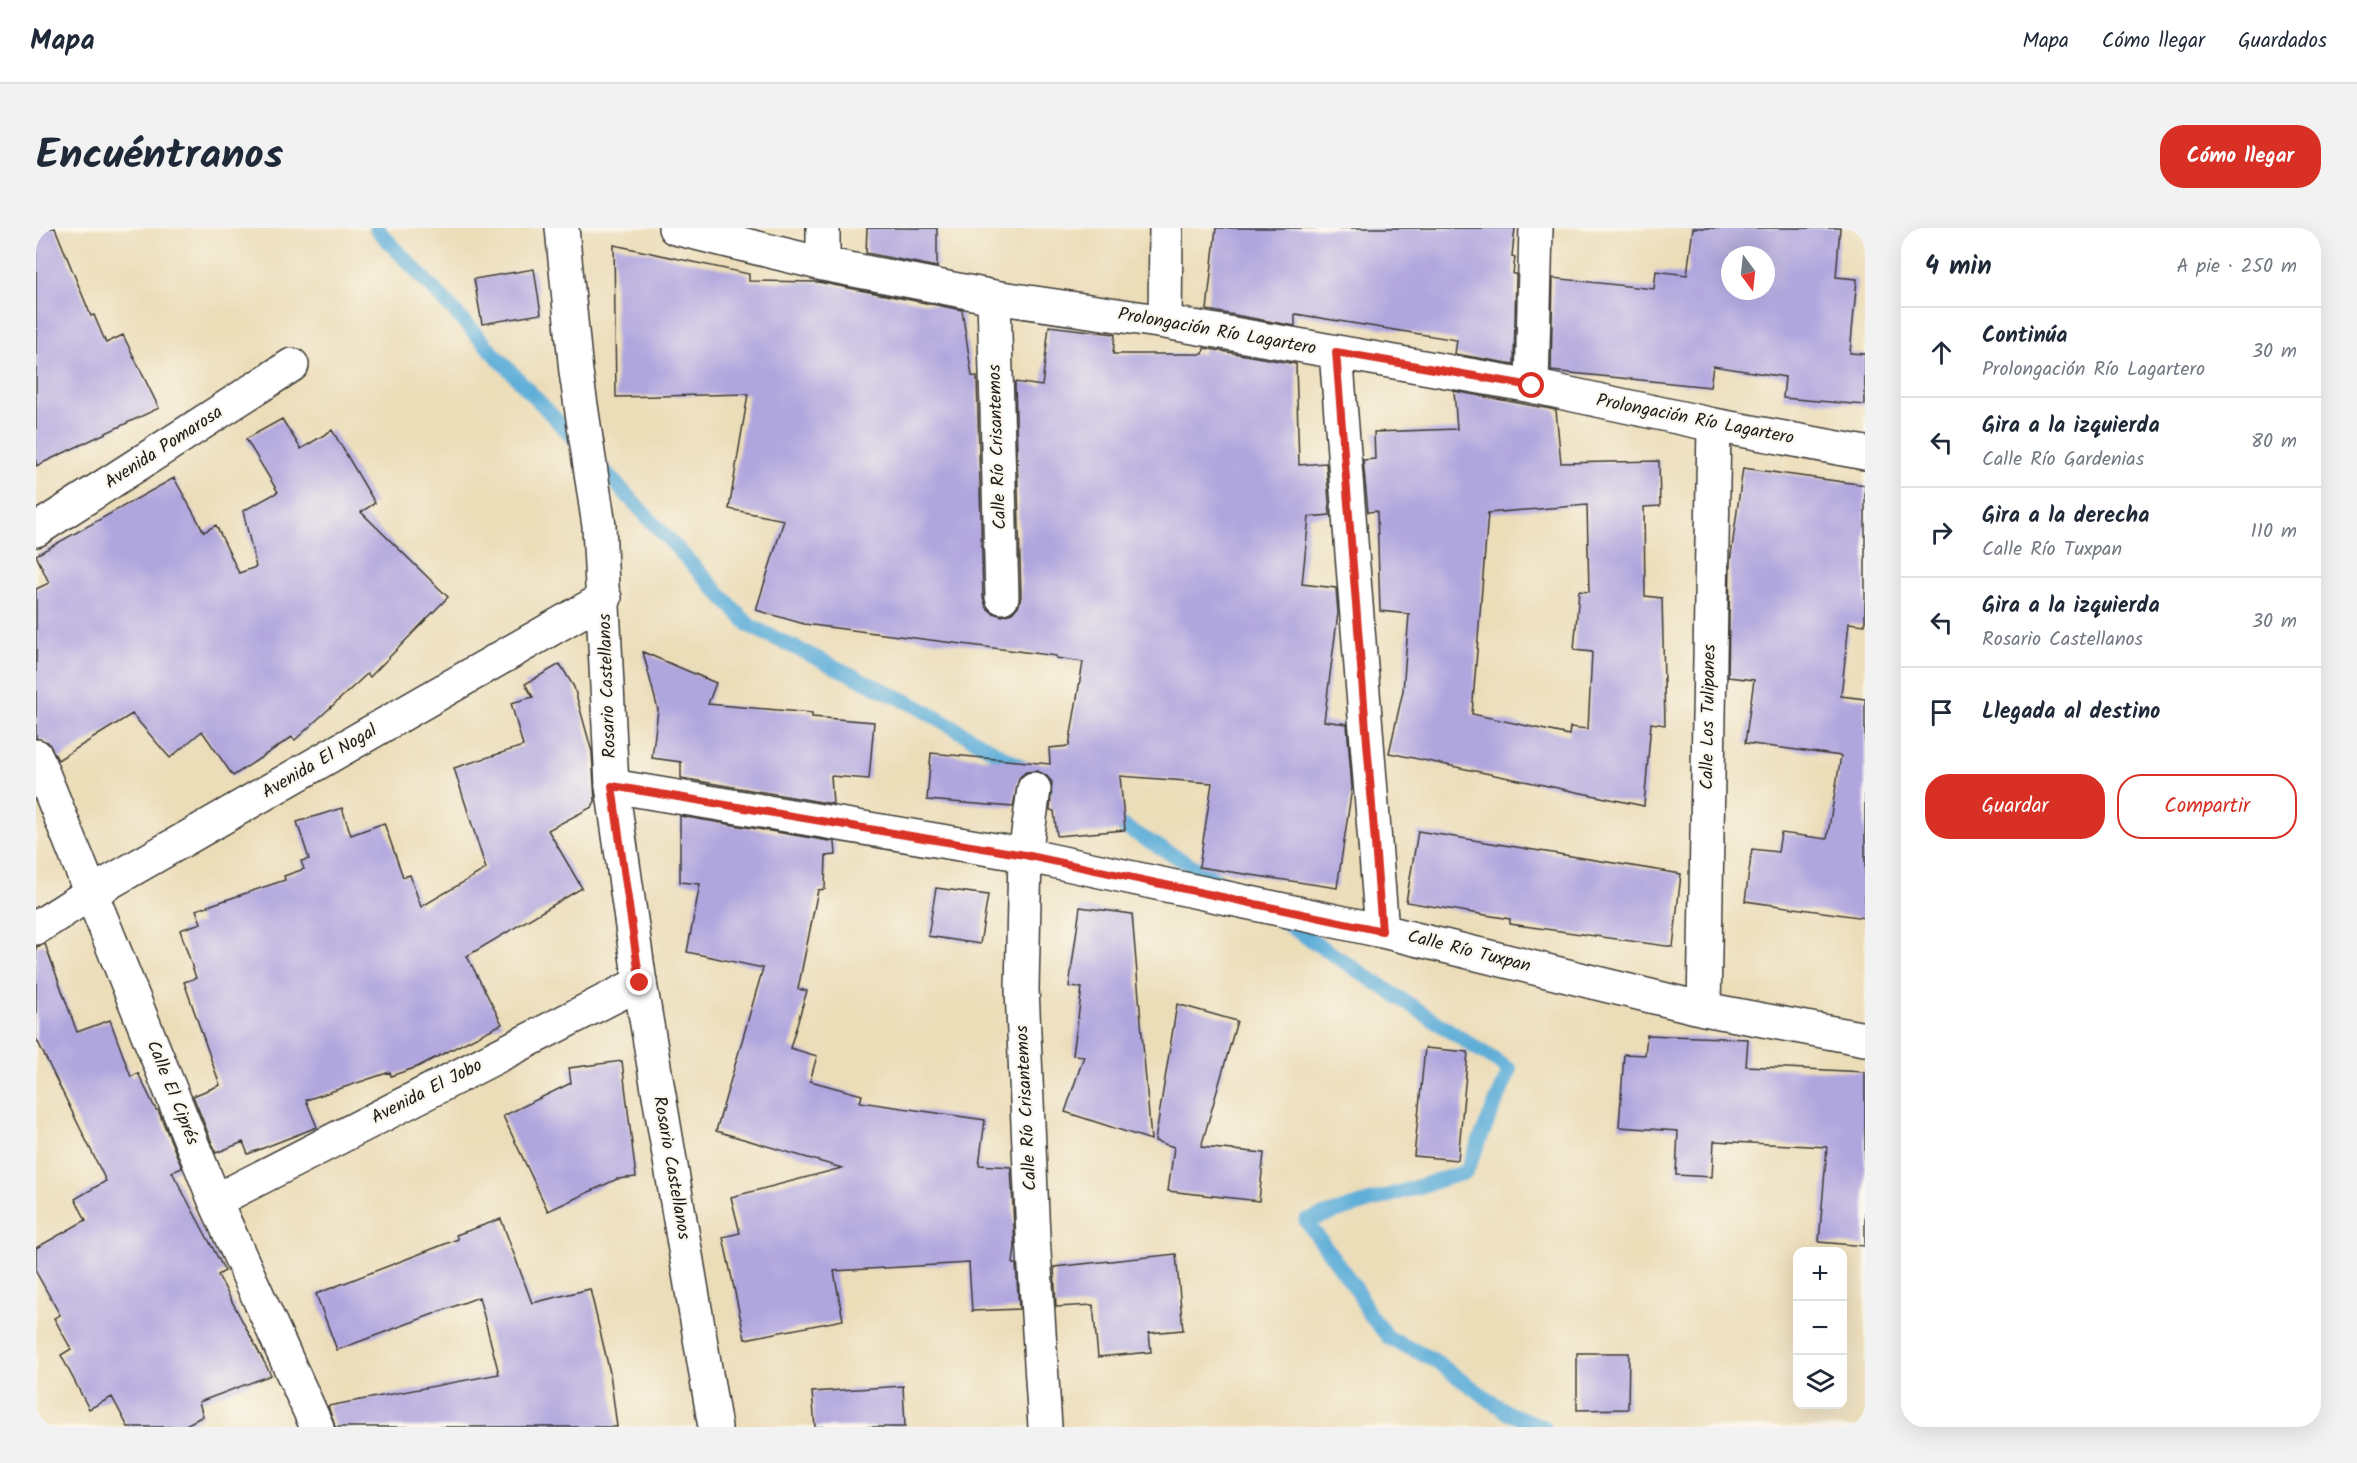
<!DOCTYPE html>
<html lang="es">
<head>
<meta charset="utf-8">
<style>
  :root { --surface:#fff; --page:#f2f2f3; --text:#1f2937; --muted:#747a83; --line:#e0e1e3; --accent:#d93025 }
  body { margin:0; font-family:Kalam,sans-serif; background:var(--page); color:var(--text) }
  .controls { position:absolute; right:18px; bottom:18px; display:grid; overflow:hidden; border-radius:12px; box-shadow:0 6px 24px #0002 }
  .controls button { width:54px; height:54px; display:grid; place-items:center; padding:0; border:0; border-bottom:2px solid var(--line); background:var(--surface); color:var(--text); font:30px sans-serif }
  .compass { position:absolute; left:1685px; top:18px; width:54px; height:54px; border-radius:50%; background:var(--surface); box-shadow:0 6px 24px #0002; rotate:165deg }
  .stop { position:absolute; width:18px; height:18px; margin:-14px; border:4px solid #d93025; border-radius:50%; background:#fff }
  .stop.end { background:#d93025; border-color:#fff; box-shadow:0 2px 6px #0008 }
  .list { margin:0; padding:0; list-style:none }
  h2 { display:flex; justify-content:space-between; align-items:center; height:78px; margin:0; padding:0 24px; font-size:26px }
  h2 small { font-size:20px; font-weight:400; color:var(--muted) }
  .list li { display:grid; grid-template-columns:39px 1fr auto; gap:18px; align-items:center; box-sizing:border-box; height:90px; padding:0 24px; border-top:2px solid var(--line) }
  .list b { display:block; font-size:22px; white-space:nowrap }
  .list p { margin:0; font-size:20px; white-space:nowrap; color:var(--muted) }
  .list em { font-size:20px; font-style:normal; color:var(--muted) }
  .actions { display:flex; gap:12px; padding:18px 24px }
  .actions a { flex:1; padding:14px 0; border:2px solid var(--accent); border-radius:24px; text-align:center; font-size:21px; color:var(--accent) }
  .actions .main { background:var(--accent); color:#fff }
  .icon { flex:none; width:33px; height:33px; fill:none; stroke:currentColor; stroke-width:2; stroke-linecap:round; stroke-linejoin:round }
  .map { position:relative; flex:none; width:1829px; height:1199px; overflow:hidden; border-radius:24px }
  header { display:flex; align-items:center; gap:36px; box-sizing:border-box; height:84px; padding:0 30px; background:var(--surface); border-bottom:2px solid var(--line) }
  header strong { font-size:28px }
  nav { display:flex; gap:33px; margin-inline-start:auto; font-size:21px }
  .intro { display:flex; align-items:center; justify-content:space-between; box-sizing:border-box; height:144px; padding:0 36px }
  h1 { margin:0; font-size:42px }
  .button { padding:15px 27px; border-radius:24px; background:var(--accent); color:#fff; font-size:21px; font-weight:700 }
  main { display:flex; gap:36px; padding:0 36px }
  aside { flex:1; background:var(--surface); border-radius:24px; box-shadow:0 6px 24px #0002 }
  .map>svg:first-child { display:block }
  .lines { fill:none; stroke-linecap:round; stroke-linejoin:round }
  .stream { stroke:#5eaed8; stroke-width:15 }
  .building { fill:#b0a6de; fill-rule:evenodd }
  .street-casing { stroke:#3b3934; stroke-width:36 }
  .secondary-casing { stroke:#3b3934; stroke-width:36 }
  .street { stroke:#fff; stroke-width:33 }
  .secondary { stroke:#fff; stroke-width:33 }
  .route { stroke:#d93025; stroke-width:8 }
  .labels { text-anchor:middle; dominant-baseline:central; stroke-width:4.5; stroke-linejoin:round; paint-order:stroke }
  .street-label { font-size:18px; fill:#1c1c1c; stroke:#fbf7ec }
</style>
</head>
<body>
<header>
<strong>Mapa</strong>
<nav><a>Mapa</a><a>Cómo llegar</a><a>Guardados</a></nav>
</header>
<div class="intro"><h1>Encuéntranos</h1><a class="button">Cómo llegar</a></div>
<main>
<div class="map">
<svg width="1829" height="1199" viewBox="0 0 1829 1199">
  <rect width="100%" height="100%" fill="#fbf7ec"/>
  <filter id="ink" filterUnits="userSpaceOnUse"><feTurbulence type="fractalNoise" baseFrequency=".0167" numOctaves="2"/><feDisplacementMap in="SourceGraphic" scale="12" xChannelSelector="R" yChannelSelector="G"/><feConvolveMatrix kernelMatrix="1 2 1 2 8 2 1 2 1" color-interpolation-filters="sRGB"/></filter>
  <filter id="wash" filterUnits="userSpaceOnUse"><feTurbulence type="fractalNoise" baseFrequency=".008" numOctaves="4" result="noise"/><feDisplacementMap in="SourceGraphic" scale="24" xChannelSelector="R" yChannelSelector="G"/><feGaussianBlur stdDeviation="1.35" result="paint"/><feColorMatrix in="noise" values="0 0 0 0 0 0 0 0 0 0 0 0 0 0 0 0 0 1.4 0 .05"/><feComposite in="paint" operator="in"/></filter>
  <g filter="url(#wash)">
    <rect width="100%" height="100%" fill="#ecddb9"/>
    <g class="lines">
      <path class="stream" d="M 340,0 L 714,398 L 880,478 L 1032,566
        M 1071,589 L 1193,659
        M 1241,690 L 1474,842 L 1430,944 L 1270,993 L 1321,1062 L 1333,1086 L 1353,1110 L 1396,1131 L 1472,1185 L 1508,1199"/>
    </g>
    <g id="blocks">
      <path class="building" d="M 0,0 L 19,0 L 55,88 L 58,87 L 70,115 L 87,107 L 123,180 L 0,238 Z
        M 831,0 L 901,0 L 901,39 L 830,25 Z
        M 1180,0 L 1479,0 L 1476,28 L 1479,29 L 1477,46 L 1480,46 L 1478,136 L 1419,126 L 1421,112 L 1259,86 L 1259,98 L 1171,82 Z
        M 1657,0 L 1804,0 L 1800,49 L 1821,51 L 1814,125 L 1829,126 L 1829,177 L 1747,170 L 1749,149 L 1677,138 L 1674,159 L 1515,143 L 1517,50 L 1618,61 L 1620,43 L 1651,47 ZM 1694,27 L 1730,27 L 1730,63 L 1694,63 Z
        M 578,17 L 713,46 L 713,53 L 782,54 L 926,82 L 936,148 L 941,149 L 947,369 L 950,379 L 957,385 L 966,388 L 976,385 L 983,377 L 985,369 L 979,154 L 1006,158 L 1013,98 L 1079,106 L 1077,126 L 1167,126 L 1168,120 L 1260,136 L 1263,237 L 1290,235 L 1294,287 L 1273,289 L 1266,356 L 1300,360 L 1302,385 L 1288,493 L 1311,496 L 1316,560 L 1301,660 L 1163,639 L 1176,555 L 1084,548 L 1089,602 L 1021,608 L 1018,583 L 1014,582 L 1016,554 L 1010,547 L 1001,543 L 990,544 L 983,550 L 977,579 L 891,572 L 895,525 L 1014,536 L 1013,520 L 1033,518 L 1047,434 L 1020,430 L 1020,428 L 768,396 L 720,382 L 748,292 L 693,281 L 712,166 L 580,169 Z
        M 498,41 L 505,86 L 446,96 L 438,51 Z
        M 1418,163 L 1520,182 L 1525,235 L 1623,233 L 1624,278 L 1608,279 L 1609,368 L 1626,370 L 1629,497 L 1615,495 L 1608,578 L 1353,525 L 1367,463 L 1373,386 L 1344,383 L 1341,283 L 1332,284 L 1327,232 L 1339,231 L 1338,204 L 1421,201 ZM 1551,277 L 1553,364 L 1543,363 L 1538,422 L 1556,424 L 1552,501 L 1534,499 L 1533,507 L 1436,486 L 1452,285 Z
        M 246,191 L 265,221 L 296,202 L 339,275 L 325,284 L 412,369 L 334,449 L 331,446 L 259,512 L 256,509 L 197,548 L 166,503 L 134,530 L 96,486 L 22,532 L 12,514 L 0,510 L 0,361 L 13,355 L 0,327 L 138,250 L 168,304 L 180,297 L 203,345 L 220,339 L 207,283 L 242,264 L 210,211 Z
        M 1707,240 L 1829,257 L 1829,397 L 1813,395 L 1805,468 L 1829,471 L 1829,690 L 1709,673 L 1716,621 L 1742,624 L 1745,605 L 1791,611 L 1805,528 L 1709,515 L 1718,452 L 1692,449 L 1694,334 Z
        M 607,424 L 680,455 L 672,476 L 776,485 L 776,489 L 838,494 L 833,551 L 795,548 L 797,576 L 645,550 L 645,534 L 616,530 L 622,482 Z
        M 524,436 L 538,459 L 556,524 L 559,573 L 556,579 L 512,602 L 546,660 L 431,728 L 466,796 L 381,839 L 355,848 L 354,844 L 270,872 L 281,899 L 212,926 L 207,914 L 180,925 L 157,868 L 184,857 L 148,754 L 160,750 L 144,702 L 165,695 L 160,682 L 249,652 L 248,648 L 268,641 L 265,633 L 273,631 L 261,594 L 306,580 L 315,607 L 348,595 L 367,649 L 374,647 L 385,679 L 450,641 L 418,540 L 487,518 L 475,475 L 497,469 L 489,456 Z
        M 644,588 L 799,614 L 800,627 L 790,628 L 789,661 L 782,662 L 762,761 L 771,763 L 754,820 L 781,828 L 774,853 L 826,867 L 824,874 L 949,892 L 943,937 L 975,939 L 979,1019 L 977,1036 L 980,1036 L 983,1081 L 936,1083 L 933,1035 L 798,1043 L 807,1092 L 709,1111 L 687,1009 L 704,1005 L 695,969 L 806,940 L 680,903 L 727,740 L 651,724 L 664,656 L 644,654 Z
        M 1382,603 L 1645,646 L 1637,719 L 1474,696 L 1474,691 L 1370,674 Z
        M 900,660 L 952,667 L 944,716 L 892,708 Z
        M 1044,679 L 1096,686 L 1115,912 L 1029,884 L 1048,828 L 1037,827 L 1046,760 L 1033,759 Z
        M 9,716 L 41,804 L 74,792 L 95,849 L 102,845 L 120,882 L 122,882 L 146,940 L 136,944 L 189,1043 L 182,1047 L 235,1147 L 163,1174 L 167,1188 L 146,1199 L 92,1199 L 76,1169 L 53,1181 L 25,1127 L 35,1121 L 18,1090 L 24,1087 L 0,1044 L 0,1020 L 50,992 L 39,971 L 70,953 L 0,810 L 0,719 Z
        M 1141,776 L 1201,793 L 1165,919 L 1228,925 L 1223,973 L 1132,963 L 1138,919 L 1119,913 Z
        M 1611,807 L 1712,811 L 1710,838 L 1829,844 L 1829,1018 L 1783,1014 L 1791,919 L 1678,913 L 1676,949 L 1640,947 L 1642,903 L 1583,899 L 1588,826 L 1609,827 Z
        M 1389,820 L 1432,824 L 1422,932 L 1378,928 Z
        M 586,833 L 600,949 L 581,951 L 512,983 L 467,888 L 535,855 L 533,840 Z
        M 465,991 L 496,1075 L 554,1061 L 574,1145 L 581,1199 L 299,1199 L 292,1178 L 463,1146 L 443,1069 L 301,1122 L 280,1066 L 422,1011 L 420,1007 Z
        M 1140,1026 L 1147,1102 L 1113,1105 L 1115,1124 L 1062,1129 L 1057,1077 L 1020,1079 L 1018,1039 Z
        M 1541,1125 L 1593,1125 L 1592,1181 L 1541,1182 Z
        M 867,1158 L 869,1199 L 779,1199 L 776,1164 Z"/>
    </g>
  </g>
  <g filter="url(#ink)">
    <use href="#blocks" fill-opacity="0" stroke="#3b3934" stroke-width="1.5"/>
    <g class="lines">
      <g class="street-casing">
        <path id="street" d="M 639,0 L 787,36 L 958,69 L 1129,94 L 1496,158 L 1678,197 L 1829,225
          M 787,0 L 787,36
          M 958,69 L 966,369
          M 1129,94 L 1130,0
          M 1300,124 L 1346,703
          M 1496,158 L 1500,0
          M 0,302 L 256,137
          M 0,528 L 179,973 L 281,1199
          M 576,558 L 989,627 L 1346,703 L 1668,781 L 1829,811
          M 998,561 L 989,627 L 986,761 L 997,1008 L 1009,1199
          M 0,700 L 55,665 L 569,370
          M 1668,781 L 1678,197
          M 179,973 L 604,755"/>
      </g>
      <g class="secondary-casing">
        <path id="secondary" d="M 526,0 L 540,144 L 563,298 L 576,558 L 604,755 L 679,1199"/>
      </g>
      <use href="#street" class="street"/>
      <use href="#secondary" class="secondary"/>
    </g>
  </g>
  <g class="lines" filter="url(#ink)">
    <path class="route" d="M 604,755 L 576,558 L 989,627 L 1346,703 L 1300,124 L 1496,158"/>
  </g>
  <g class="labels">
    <g class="street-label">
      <text transform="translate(1181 104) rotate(10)">Prolongación Río Lagartero</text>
      <text transform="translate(1659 192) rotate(11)">Prolongación Río Lagartero</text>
      <text transform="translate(962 219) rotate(-92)">Calle Río Crisantemos</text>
      <text transform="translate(128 220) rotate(-33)">Avenida Pomarosa</text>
      <text transform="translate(572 458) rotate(-92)">Rosario Castellanos</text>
      <text transform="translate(1673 489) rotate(-89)">Calle Los Tulipanes</text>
      <text transform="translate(284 534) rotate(-30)">Avenida El Nogal</text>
      <text transform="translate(1433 724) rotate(14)">Calle Río Tuxpan</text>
      <text transform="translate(391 864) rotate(-27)">Avenida El Jobo</text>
      <text transform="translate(136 865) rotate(68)">Calle El Ciprés</text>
      <text transform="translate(991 880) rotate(-93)">Calle Río Crisantemos</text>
      <text transform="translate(635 940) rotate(80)">Rosario Castellanos</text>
    </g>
  </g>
</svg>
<div class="controls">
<button>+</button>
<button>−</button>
<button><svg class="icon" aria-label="layers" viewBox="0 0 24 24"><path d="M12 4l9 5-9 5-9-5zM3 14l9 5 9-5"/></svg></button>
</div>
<svg class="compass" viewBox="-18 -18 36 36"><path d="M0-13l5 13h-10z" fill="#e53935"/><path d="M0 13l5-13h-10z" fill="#747a83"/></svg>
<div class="stop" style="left:1496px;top:158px"></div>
<div class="stop end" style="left:604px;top:755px"></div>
</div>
<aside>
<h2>4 min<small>A pie · 250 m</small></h2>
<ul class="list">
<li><svg class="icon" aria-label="ahead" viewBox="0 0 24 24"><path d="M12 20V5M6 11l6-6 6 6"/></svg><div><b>Continúa</b><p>Prolongación Río Lagartero</p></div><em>30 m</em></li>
<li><svg class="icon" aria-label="left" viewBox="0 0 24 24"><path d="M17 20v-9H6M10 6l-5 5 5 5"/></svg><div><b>Gira a la izquierda</b><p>Calle Río Gardenias</p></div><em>80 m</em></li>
<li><svg class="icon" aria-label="right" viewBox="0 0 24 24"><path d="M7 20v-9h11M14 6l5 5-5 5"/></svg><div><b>Gira a la derecha</b><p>Calle Río Tuxpan</p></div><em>110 m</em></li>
<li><svg class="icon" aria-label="left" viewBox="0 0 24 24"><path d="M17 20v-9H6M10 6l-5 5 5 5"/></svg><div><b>Gira a la izquierda</b><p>Rosario Castellanos</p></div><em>30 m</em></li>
<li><svg class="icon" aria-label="arrive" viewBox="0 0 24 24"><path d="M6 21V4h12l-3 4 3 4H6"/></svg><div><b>Llegada al destino</b></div></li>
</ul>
<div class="actions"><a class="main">Guardar</a><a>Compartir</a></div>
</aside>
</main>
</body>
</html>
